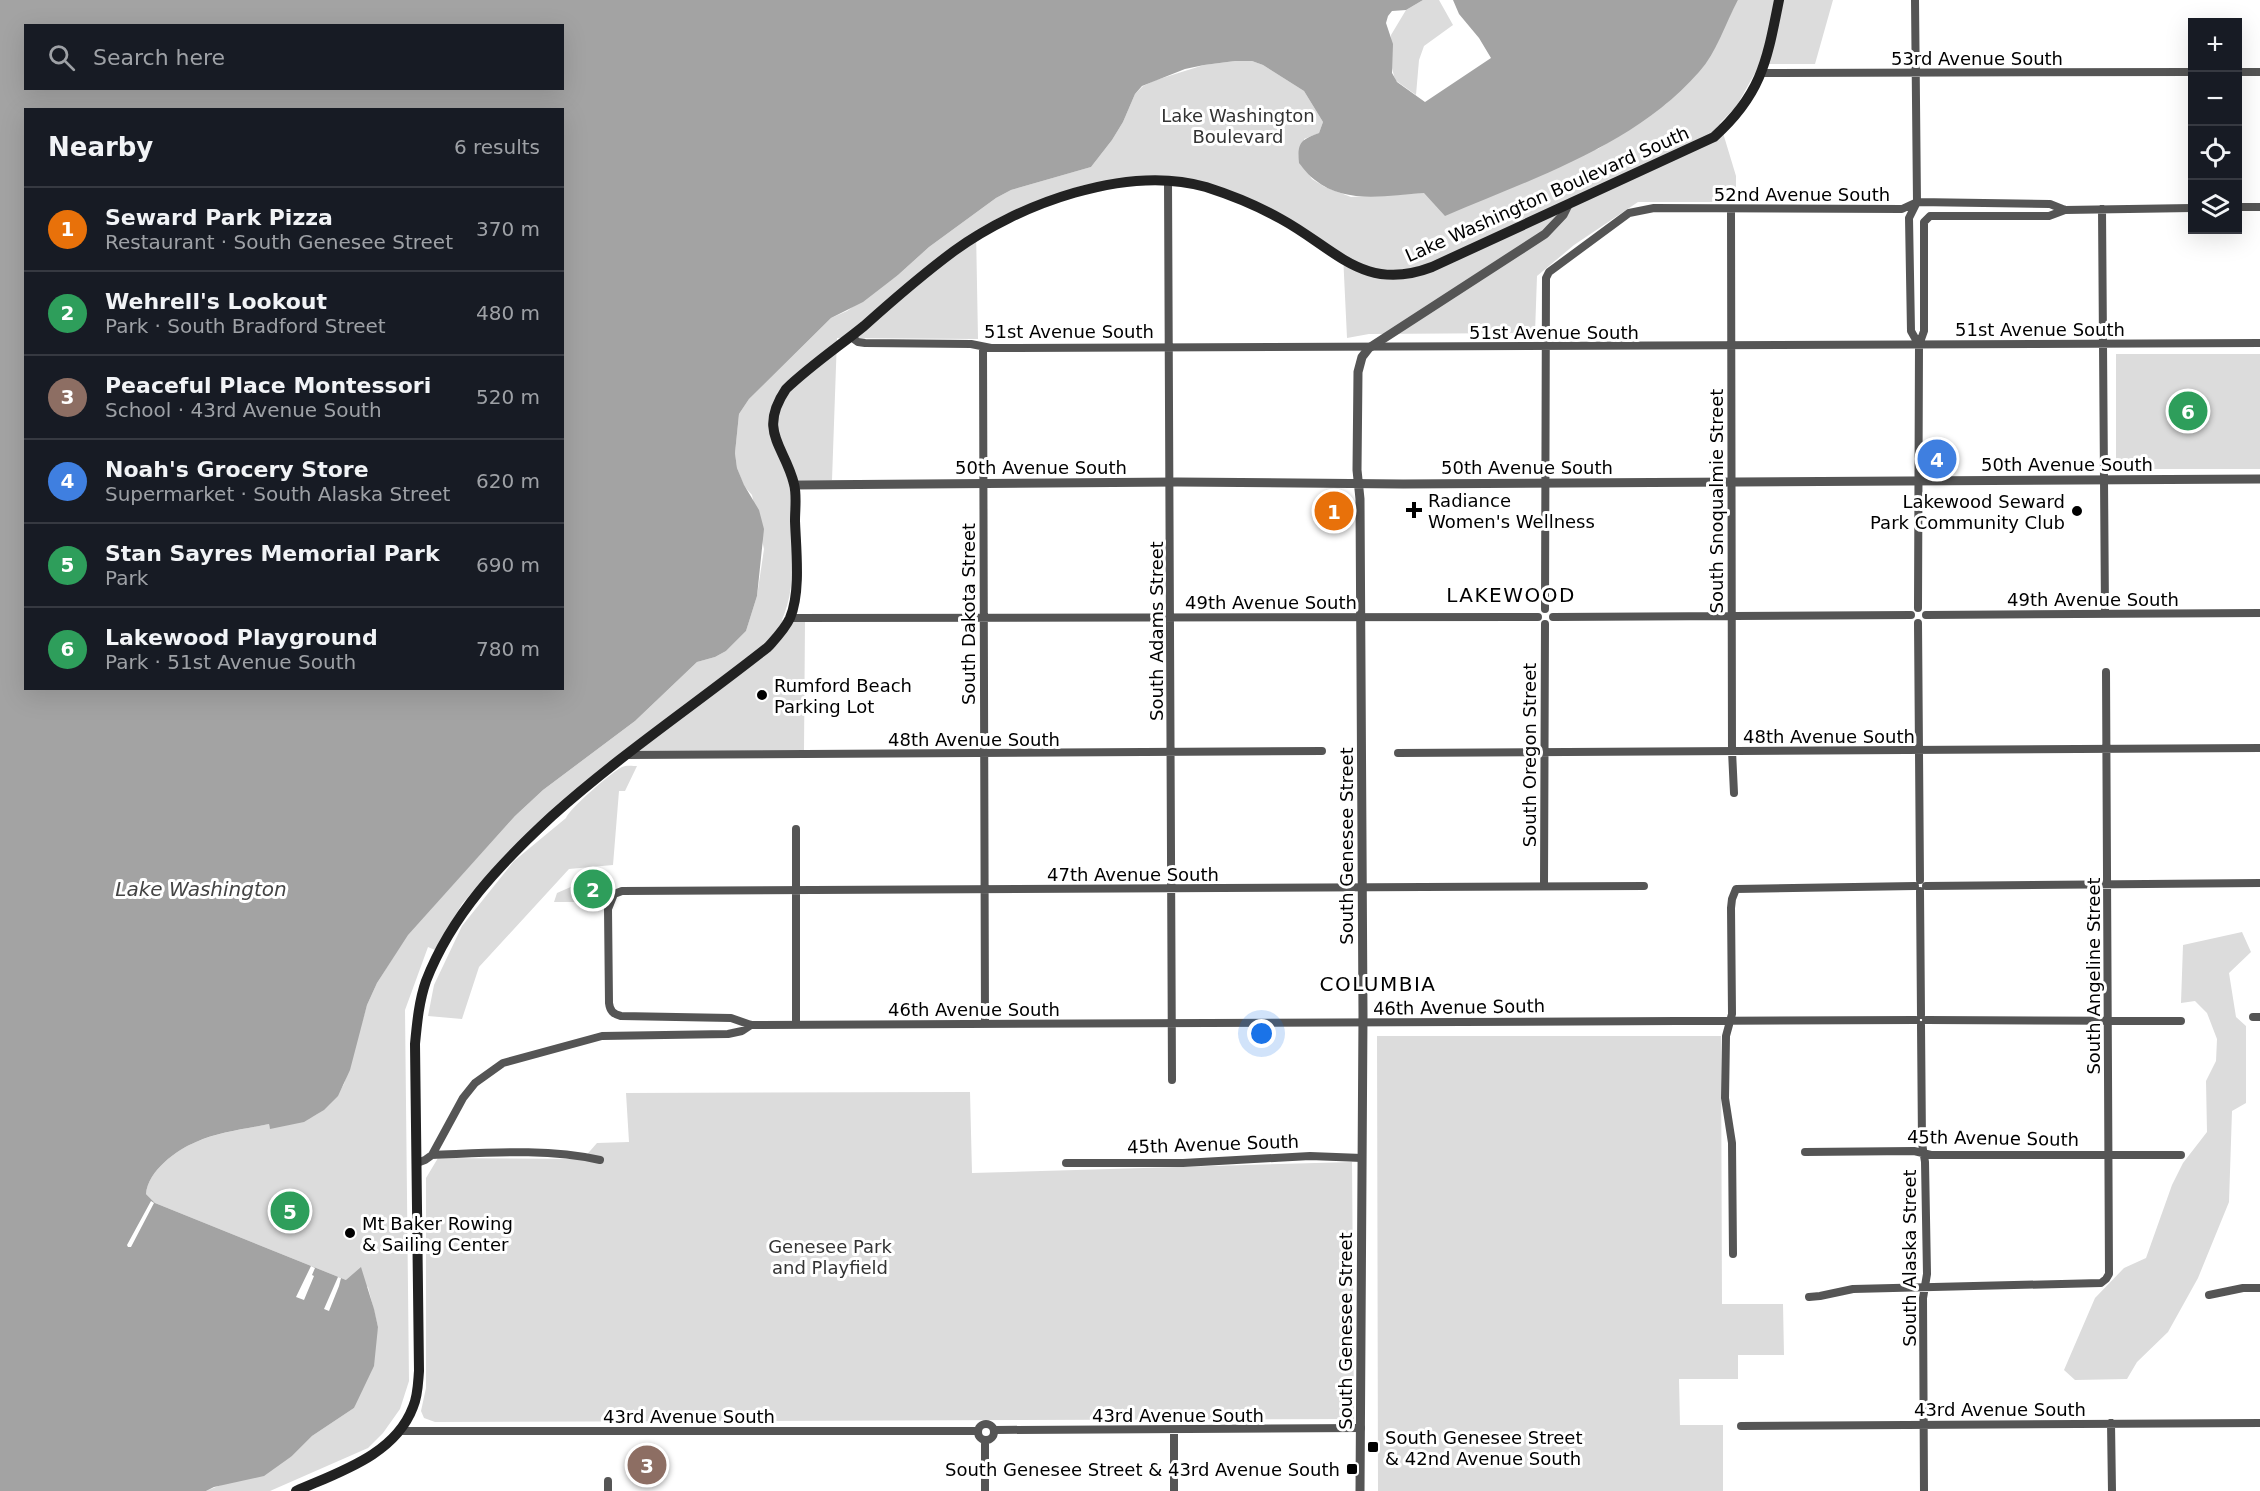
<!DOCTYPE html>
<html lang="en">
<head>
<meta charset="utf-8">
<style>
  :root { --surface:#171b24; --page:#242831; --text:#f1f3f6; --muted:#9ea1a6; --line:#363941; --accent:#858687 }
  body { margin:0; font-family:"DejaVu Sans",sans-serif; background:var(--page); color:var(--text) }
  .controls { position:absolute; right:18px; top:18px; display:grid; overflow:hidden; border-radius:0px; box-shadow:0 6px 24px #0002 }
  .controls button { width:54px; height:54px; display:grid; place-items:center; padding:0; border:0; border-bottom:2px solid var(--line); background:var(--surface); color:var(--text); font:30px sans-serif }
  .you { position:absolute; left:1262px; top:1034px; width:21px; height:21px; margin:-15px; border:4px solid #fff; border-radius:50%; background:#1a73e8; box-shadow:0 0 0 9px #1a73e833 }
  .badge { display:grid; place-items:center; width:39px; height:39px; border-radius:50%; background:var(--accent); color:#fff; font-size:20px; font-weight:700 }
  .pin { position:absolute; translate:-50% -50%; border:3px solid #fff; box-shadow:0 2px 6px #0006 }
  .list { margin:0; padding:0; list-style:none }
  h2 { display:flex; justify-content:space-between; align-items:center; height:78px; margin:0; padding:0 24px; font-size:26px }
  h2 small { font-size:20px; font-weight:400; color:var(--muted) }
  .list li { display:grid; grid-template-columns:39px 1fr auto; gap:18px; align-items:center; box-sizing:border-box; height:84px; padding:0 24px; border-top:2px solid var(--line) }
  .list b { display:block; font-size:22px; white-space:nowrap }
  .list p { margin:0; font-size:20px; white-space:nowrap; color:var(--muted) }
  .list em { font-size:20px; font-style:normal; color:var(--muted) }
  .icon { flex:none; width:33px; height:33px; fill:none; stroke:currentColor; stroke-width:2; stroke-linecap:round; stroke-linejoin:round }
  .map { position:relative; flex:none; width:2260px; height:1491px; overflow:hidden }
  .search { position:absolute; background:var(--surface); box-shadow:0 6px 24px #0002; left:24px; top:24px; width:540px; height:66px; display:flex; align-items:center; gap:15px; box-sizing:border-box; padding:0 21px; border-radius:0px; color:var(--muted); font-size:22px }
  .panel { position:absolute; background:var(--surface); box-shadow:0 6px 24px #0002; left:24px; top:108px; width:540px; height:582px; border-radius:0px }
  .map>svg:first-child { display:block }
  .green { fill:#dcdcdc }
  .water { fill:#a3a3a3; fill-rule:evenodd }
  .pier { fill:#fff }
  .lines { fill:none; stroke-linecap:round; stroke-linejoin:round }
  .minor { stroke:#555; stroke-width:8 }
  .tertiary { stroke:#555; stroke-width:9 }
  .secondary { stroke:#222; stroke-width:10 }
  .poi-dot { fill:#000; stroke:#fff; stroke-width:2 }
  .labels { text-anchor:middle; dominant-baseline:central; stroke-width:6; stroke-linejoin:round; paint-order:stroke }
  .street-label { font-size:18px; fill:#000; stroke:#fff }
  .park-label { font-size:18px; fill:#333; stroke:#fff }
  .poi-label { font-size:18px; fill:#000; stroke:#fff; text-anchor:start }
  .neighbourhood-label { font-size:20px; letter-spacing:1.5px; fill:#000; stroke:#fff }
  .water-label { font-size:20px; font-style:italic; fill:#444; stroke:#fff }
</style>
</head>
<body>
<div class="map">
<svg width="2260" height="1491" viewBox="0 0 2260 1491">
  <rect width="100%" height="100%" fill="#fff"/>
  <path class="green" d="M 1423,0 L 1439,0 L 1453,25 L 1424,46 L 1419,60 L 1416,95 L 1395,80 L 1392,68 L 1391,35 L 1406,10 Z
    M 1738,0 L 1833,0 L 1815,64 L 1760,64 L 1736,107 L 1720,123 L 1736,176 L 1736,202 L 1638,202 L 1574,245 L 1537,276 L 1535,333 L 1369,334 L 1347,338 L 1343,254 L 1209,184 L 1132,177 L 1083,185 L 1006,214 L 976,230 L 978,339 L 837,338 L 832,480 L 788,480 L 791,491 C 791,532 799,581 782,620 L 805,621 L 804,750 L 620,754 L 501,859 L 462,904 L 435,950 L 428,947 L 405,1010 L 409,1381 L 400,1409 L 383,1433 L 368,1448 L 270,1491 L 206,1491 L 292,1456 L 312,1436 L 354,1408 L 378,1327 L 368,1287 L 346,1280 L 155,1203 L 146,1194 C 148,1171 176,1150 196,1142 C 219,1132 245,1129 269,1124 L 270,1128 C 306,1121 325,1118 344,1084 L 367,1005 L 377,983 L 407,935 L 515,816 L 543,790 L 635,721 L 697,662 L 715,657 L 726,651 L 746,631 L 757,596 L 764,549 L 752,495 L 744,486 L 737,468 L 735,453 L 739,414 L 749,399 L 831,318 L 847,311 L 898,275 L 929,247 L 996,198 L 1011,190 L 1091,167 L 1112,140 L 1123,122 L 1135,94 L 1143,86 L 1156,80 L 1204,65 L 1235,61 L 1252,61 L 1263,65 L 1304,91 L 1323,122 L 1319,133 L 1304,139 L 1307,172 L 1312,179 L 1325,187 L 1351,197 L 1424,193 L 1598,149 L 1666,104 L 1699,71 L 1716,46 L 1723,29 Z
    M 2116,354 L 2260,354 L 2260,469 L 2116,469 Z
    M 637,766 L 625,791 L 619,791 L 613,865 L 569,869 L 479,967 L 462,1019 L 428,1016 L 434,985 L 462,926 L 514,861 L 566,818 C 569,809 613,771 622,767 C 626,765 633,766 637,766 Z
    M 598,879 L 606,879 L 608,883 L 596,902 L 554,902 L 557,893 L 573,886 L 577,892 Z
    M 2242,932 L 2251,952 L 2229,973 L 2236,1017 L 2246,1026 L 2246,1103 L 2232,1111 L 2229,1202 L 2198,1278 L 2168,1332 L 2137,1362 L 2127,1379 L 2075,1380 L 2064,1370 L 2095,1298 L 2124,1268 L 2146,1258 L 2172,1185 L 2183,1163 L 2207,1132 L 2206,1081 L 2216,1061 L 2217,1039 L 2207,1013 L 2195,1001 L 2181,1003 L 2183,945 Z
    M 1377,1036 L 1721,1036 L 1722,1304 L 1783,1304 L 1784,1355 L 1738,1355 L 1738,1379 L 1679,1379 L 1680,1425 L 1723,1425 L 1723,1491 L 1378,1491 Z
    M 970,1092 L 972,1173 L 1352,1162 L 1354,1419 L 435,1422 L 424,1418 L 421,1411 L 426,1388 L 426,1178 L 438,1158 L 583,1159 L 597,1143 L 629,1142 L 626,1093 Z"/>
  <path class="water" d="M 0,0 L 1423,0 L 1406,10 L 1392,11 L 1388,16 L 1386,23 L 1393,44 L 1392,73 L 1397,82 L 1425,102 L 1491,58 L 1479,38 L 1459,14 L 1453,0 L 1738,0 C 1725,24 1717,52 1699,72 C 1634,146 1533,178 1445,216 L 1424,193 C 1388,195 1346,205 1315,180 C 1309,176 1304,169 1299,163 C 1297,142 1301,140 1319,133 L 1323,122 L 1304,91 L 1263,65 L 1252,61 L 1235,61 L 1204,65 L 1185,69 L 1142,86 L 1135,94 L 1123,122 L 1112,140 L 1091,167 L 1011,190 L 996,198 L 929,247 L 898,275 L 863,302 L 831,318 L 749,399 L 739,414 L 735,453 L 737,468 L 744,485 L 759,510 L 764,529 L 757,596 L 746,631 L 726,651 L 715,657 L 697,662 L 635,721 L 543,790 L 515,816 L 408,935 L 377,983 L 367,1005 L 350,1070 L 338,1096 L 324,1110 L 304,1122 L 270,1129 L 269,1124 C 245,1129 218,1132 196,1142 C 176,1150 148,1171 146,1194 L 155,1203 L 346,1280 L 361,1267 L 374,1309 L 378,1327 L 374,1366 L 354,1408 L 312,1436 L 292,1456 L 264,1476 L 214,1487 L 206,1491 L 0,1491 ZM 26,26 L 562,26 L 562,88 L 26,88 ZM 26,110 L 562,110 L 562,688 L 26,688 Z"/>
  <path class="pier" d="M 151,1201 L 154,1203 L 131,1247 L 128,1247 L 127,1245 Z
    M 311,1266 L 315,1268 L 312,1275 L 314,1276 L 304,1300 L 296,1297 Z
    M 338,1277 L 341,1278 L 339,1286 L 329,1311 L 324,1309 Z"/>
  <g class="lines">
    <path class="minor" d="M 1915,0 L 1917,202 L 1909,218 L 1911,331 L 1919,345 L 1918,608
      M 2238,72 L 2260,72
      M 1762,73 L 2192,72
      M 1168,182 L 1172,1080
      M 2238,207 L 2260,207
      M 1731,209 L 1732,751 L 1734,793
      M 2102,209 L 2105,613
      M 851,337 L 858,342 L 865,343 L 971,344 L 991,348 L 2260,343
      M 1919,345 L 1924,331 L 1924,222 L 1930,216 L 2049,216 L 2065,210
      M 983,348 L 985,1023
      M 1545,609 L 1546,278 L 1549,272 L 1629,213 L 1654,208 L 1902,209 L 1917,202 L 2050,204 L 2065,210 L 2192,208
      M 1926,615 L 2260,613
      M 1553,617 L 1911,615
      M 790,618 L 1538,617
      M 1918,623 L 1920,880
      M 1398,753 L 2260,748
      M 626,755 L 1322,751
      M 796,829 L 796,1024
      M 1544,886 L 1545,624
      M 1644,886 L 622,891 L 614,894 L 608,909 L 609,1003 C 610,1011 613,1014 621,1016 L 731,1018 L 751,1025 L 1916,1020
      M 1926,886 L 2260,883
      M 1920,891 L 1921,1015
      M 2253,1017 L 2260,1017
      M 1926,1020 L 2181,1021
      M 1921,1025 L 1922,1143 L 1925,1162 L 1927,1274 L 1923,1298 L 1924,1491
      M 1805,1152 L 1914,1151 L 1931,1155 L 2181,1155
      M 432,1155 C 487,1153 545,1148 600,1160
      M 417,1163 L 425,1160 L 432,1155 L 463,1098 L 475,1083 L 503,1063 L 602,1036 L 728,1034 L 742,1031 L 751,1025
      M 1066,1163 L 1183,1163 L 1310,1156 L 1362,1158
      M 1733,1254 L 1732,1143 L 1725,1098 L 1726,1036 L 1732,1014 L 1731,908 L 1732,899 L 1736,889 L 1915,886
      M 2209,1295 L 2243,1288 L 2260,1288
      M 1809,1297 L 1820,1296 L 1853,1289 L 2101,1283 L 2106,1279 L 2109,1274 L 2106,672
      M 2111,1423 L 2112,1491
      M978 1432a8 8 0 1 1 16 0a8 8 0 1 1-16 0Z
      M 1741,1426 L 2260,1423
      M 995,1430 L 1361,1428
      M 400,1431 L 978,1431
      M 608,1481 L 608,1491
      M 985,1491 L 985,1440
      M 1174,1491 L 1174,1430"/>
    <path class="tertiary" d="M 794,485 L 1177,482 L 1403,484 L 2260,479
      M 1360,1491 L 1363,1015 L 1360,499 L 1357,470 L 1358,372 L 1362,357 L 1369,348 L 1545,234 L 1563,215 L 1568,205"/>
    <path class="secondary" d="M 296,1491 C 339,1472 395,1455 413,1407 C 418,1396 418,1383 419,1371 L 415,1044 C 417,1023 419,1001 426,981 C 452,914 500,864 552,816 C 620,755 696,704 768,647 C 776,638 785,629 790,618 C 801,592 796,549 795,521 C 795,509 797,495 794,484 C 785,446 757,432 786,389 C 810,366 838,347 864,326 C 893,300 923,274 954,251 C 1018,204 1127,164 1206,187 C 1231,195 1258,206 1281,219 C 1336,249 1364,293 1432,267 L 1714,137 C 1762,94 1767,60 1779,0"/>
  </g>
  <g class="poi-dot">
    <path d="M1411 501h6v6h6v6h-6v6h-6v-6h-6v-6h6z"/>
    <circle cx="2077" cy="511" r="6"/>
    <circle cx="762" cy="695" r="6"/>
    <circle cx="350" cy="1233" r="6"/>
    <rect x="1367" y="1441" width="12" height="12" rx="3"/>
    <rect x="1346" y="1463" width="12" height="12" rx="3"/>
  </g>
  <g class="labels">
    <g class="street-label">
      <text x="1977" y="58">53rd Avenue South</text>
      <text transform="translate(1547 194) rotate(-24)">Lake Washington Boulevard South</text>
      <text x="1802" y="194">52nd Avenue South</text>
      <text x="2040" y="329">51st Avenue South</text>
      <text x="1069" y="331">51st Avenue South</text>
      <text x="1554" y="332">51st Avenue South</text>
      <text x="2067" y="464">50th Avenue South</text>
      <text x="1041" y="467">50th Avenue South</text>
      <text x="1527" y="467">50th Avenue South</text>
      <text transform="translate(1716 501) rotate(-90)">South Snoqualmie Street</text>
      <text x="2093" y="599">49th Avenue South</text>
      <text x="1271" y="602">49th Avenue South</text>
      <text transform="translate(968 614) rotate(-90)">South Dakota Street</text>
      <text transform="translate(1156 631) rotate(-90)">South Adams Street</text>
      <text x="1829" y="736">48th Avenue South</text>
      <text x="974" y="739">48th Avenue South</text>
      <text transform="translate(1529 755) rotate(-90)">South Oregon Street</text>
      <text transform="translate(1346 846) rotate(-90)">South Genesee Street</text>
      <text x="1133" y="874">47th Avenue South</text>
      <text transform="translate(2093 976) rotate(-90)">South Angeline Street</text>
      <text transform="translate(1459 1007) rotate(-1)">46th Avenue South</text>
      <text x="974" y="1009">46th Avenue South</text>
      <text transform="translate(1993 1138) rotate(1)">45th Avenue South</text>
      <text transform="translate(1213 1144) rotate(-2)">45th Avenue South</text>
      <text transform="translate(1909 1258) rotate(-90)">South Alaska Street</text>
      <text transform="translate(1345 1331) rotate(-90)">South Genesee Street</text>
      <text x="2000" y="1409">43rd Avenue South</text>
      <text x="1178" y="1415">43rd Avenue South</text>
      <text x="689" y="1416">43rd Avenue South</text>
    </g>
    <g class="park-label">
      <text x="1238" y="115">Lake Washington<tspan x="1238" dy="21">Boulevard</tspan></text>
      <text x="830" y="1246">Genesee Park<tspan x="830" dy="21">and Playfield</tspan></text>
    </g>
    <g class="poi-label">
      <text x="1428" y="500">Radiance<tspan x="1428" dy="21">Women's Wellness</tspan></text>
      <text x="2065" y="501" text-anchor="end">Lakewood Seward<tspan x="2065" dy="21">Park Community Club</tspan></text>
      <text x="774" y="685">Rumford Beach<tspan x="774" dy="21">Parking Lot</tspan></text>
      <text x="362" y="1223">Mt Baker Rowing<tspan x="362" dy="21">&amp; Sailing Center</tspan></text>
      <text x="1385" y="1437">South Genesee Street<tspan x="1385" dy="21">&amp; 42nd Avenue South</tspan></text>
      <text x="1340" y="1469" text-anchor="end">South Genesee Street &amp; 43rd Avenue South</text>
    </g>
    <g class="neighbourhood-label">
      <text x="1511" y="595">LAKEWOOD</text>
      <text x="1378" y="984">COLUMBIA</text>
    </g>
    <g class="water-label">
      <text x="201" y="889">Lake Washington</text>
    </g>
  </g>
</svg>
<div class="controls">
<button>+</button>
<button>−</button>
<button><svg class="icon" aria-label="locate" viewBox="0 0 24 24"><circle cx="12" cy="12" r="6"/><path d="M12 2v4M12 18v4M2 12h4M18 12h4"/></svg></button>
<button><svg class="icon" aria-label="layers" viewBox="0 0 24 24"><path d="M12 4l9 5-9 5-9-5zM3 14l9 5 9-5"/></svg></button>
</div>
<div class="you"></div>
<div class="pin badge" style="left:1334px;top:511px;background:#e8710a">1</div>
<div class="pin badge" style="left:593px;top:889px;background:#2e9e5b">2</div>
<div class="pin badge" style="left:647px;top:1465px;background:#8d6e63">3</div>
<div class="pin badge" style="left:1937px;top:459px;background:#3f7fe0">4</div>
<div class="pin badge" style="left:290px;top:1211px;background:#2e9e5b">5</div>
<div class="pin badge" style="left:2188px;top:411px;background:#2e9e5b">6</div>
<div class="search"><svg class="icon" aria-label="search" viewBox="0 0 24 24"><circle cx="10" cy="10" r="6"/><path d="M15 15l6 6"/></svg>Search here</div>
<section class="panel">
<h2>Nearby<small>6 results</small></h2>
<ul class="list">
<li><span class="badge" style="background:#e8710a">1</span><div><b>Seward Park Pizza</b><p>Restaurant · South Genesee Street</p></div><em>370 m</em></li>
<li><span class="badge" style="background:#2e9e5b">2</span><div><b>Wehrell's Lookout</b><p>Park · South Bradford Street</p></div><em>480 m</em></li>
<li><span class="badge" style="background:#8d6e63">3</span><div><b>Peaceful Place Montessori</b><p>School · 43rd Avenue South</p></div><em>520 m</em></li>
<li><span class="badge" style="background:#3f7fe0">4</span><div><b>Noah's Grocery Store</b><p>Supermarket · South Alaska Street</p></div><em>620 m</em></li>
<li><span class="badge" style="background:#2e9e5b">5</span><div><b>Stan Sayres Memorial Park</b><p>Park</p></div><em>690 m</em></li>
<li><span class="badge" style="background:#2e9e5b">6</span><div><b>Lakewood Playground</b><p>Park · 51st Avenue South</p></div><em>780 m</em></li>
</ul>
</section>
</div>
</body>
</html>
